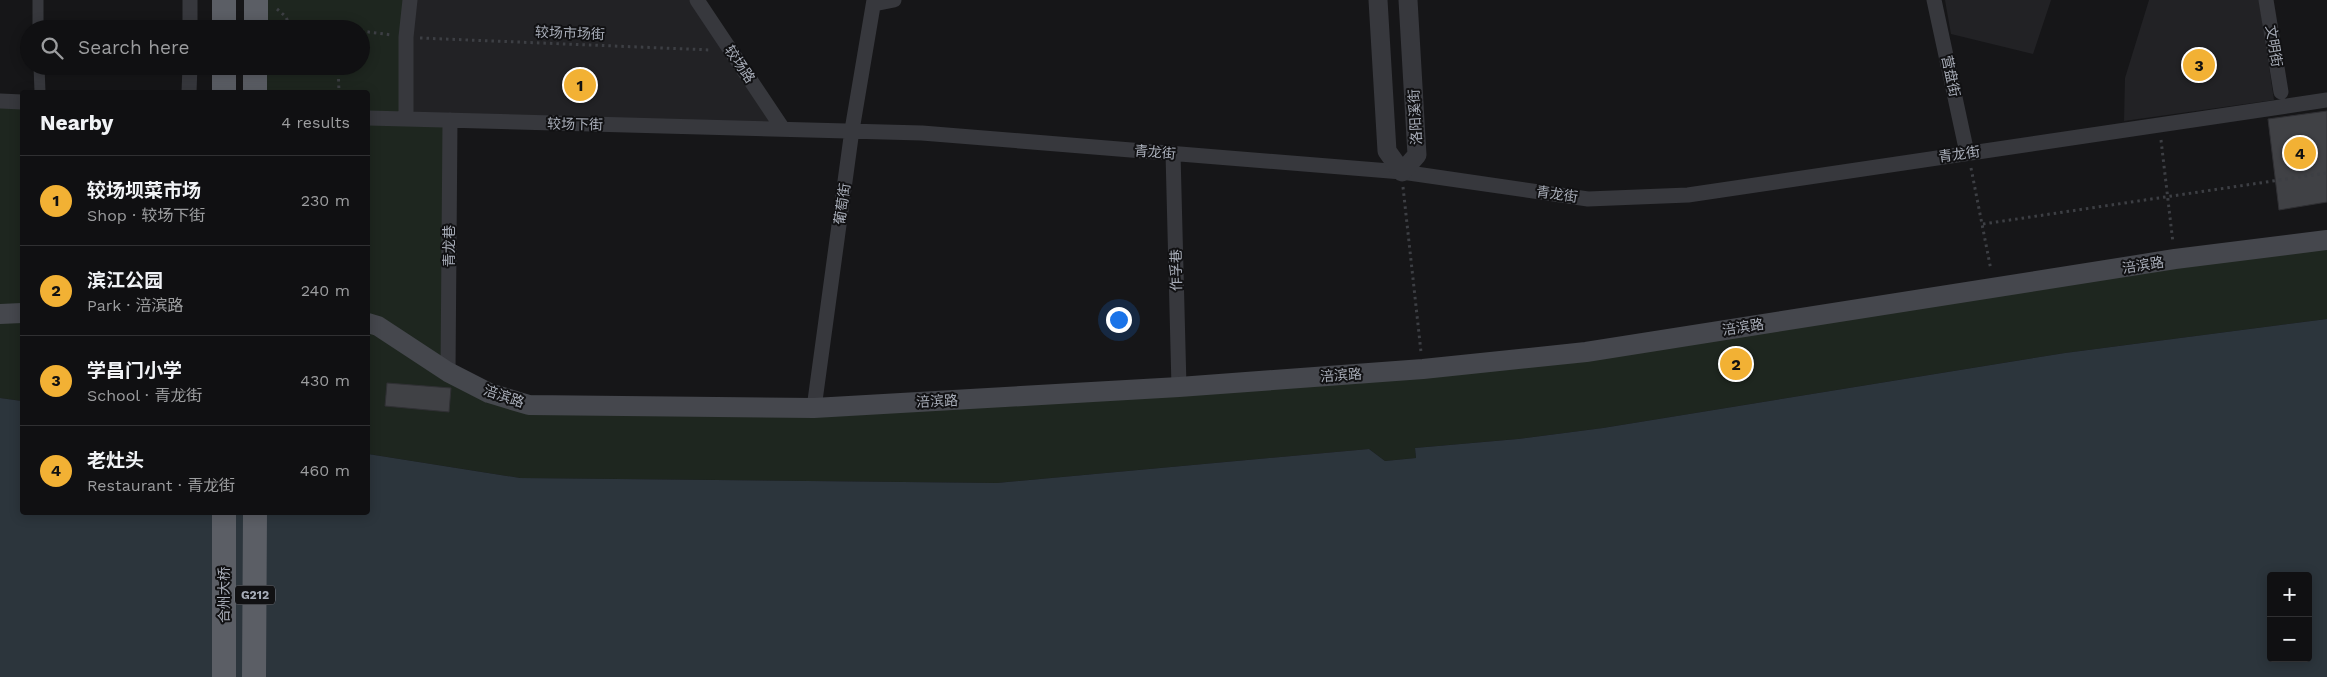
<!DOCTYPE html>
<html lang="en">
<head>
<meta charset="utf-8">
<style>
  :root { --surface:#101012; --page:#19191b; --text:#f1f3f6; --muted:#9c9d9f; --line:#303032; --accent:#f2b134 }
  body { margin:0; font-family:"Work Sans","Noto Sans SC",sans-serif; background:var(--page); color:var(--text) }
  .controls { position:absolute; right:15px; bottom:15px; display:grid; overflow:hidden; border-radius:5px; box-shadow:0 2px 12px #0003 }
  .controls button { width:45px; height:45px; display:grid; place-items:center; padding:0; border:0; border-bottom:1px solid var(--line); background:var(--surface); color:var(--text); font:25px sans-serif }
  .you { position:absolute; left:1118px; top:319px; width:18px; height:18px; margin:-12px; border:4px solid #fff; border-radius:50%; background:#1a73e8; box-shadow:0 0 0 8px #1a73e833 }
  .badge { display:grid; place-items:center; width:32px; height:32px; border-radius:50%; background:var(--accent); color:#111; font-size:16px; font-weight:700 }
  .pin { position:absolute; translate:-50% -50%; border:2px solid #fff; box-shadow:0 1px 5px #0006 }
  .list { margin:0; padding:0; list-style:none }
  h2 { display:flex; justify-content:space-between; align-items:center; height:65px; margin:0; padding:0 20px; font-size:21px }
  h2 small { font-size:16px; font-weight:400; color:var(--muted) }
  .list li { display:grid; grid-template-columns:32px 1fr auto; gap:15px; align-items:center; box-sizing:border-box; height:90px; padding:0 20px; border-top:1px solid var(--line) }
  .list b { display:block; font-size:19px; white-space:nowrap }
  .list p { margin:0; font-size:16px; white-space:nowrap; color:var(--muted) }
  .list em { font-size:16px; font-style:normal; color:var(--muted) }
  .icon { flex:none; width:28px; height:28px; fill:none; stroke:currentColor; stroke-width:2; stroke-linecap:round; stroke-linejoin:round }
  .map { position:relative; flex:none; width:2327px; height:677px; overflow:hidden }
  .search { position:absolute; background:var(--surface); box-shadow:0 2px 12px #0003; left:20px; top:20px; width:350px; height:55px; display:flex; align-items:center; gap:12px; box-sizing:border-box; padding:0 18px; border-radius:28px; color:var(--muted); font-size:19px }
  .panel { position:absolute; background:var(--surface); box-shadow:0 2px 12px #0003; left:20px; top:90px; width:350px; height:425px; border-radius:5px }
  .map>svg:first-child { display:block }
  .built { fill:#222225 }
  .green { fill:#1e261f }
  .water { fill:#2c353c; fill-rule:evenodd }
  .building { fill:#404145; stroke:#303034 }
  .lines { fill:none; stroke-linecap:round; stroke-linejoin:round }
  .path { stroke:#3d3f44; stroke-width:3; stroke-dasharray:2.5 4; stroke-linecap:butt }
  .pedestrian { stroke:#37383d; stroke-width:11 }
  .minor { stroke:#37383d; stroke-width:15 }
  .tertiary { stroke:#37383d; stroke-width:19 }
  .secondary { stroke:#45474d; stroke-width:20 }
  .trunk { stroke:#5b5e65; stroke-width:24 }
  .labels { text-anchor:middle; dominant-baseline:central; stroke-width:4; stroke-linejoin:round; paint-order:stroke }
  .shield { fill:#111113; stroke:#7b7e86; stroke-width:1 }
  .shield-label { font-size:12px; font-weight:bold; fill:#a8adb8 }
  .street-label { font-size:14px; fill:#a8adb8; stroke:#111113 }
</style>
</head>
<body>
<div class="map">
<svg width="2327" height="677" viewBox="0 0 2327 677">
  <rect width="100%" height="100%" fill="#161618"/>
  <path class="built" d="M 410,0 L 697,0 L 783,129 L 406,119 Z
    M 1945,0 L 2051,0 L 2033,54 L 1951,34 Z
    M 2149,0 L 2259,0 L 2274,100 L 2124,121 L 2125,78 Z"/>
  <path class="green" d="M 256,0 L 410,0 L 406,119 L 450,120 L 448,372 L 489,393 L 814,408 L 1423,369 L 2327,240 L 2327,319 L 2065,353 L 1603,428 L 1518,439 L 1415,448 L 1416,458 L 1385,461 L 1369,449 L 997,483 L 520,478 L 368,454 L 368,92 L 275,92 L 275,91 L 255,91 L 255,66 L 361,66 L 361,29 L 256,29 Z
    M 0,101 L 22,102 L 22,401 L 0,398 Z"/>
  <path class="water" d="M 2327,319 L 2327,677 L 0,677 L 0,398 L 22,401 L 22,512 L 368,512 L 368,454 L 520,478 L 997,483 L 1369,449 L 1385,461 L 1416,458 L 1415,448 L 1518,439 L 1603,428 L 2065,353 ZM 2271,576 L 2308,576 L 2308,658 L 2271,658 Z"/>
  <path class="building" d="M 2327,111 L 2327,202 L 2279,210 L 2268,119 Z
    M 387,383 L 451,388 L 449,412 L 385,406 Z"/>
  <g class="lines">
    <path class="path" d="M 277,9 L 285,16 L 291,26 L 299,29
      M 361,31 L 392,35
      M 420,38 L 711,50
      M 338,66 L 339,92
      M 2161,140 L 2173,243
      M 1971,168 L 1991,270
      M 1403,187 L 1421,352
      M 1983,224 L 2327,173"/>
    <path class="pedestrian" d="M 38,0 L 38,29
      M 39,66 L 40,92"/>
    <path class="minor" d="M 190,0 L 190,29
      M 697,0 L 783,129
      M 1934,0 L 1967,153
      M 2266,0 L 2281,92
      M 874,4 L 894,0
      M 189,92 L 190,66
      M 0,101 L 22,102
      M 368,118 L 922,133 L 1402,172 L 1588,199 L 1688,195 L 2327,100
      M 406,119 L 406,37 L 410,0
      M 1173,153 L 1179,387
      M 448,372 L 450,120
      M 814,408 L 852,130 L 874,0"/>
    <path class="tertiary" d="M 1378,0 L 1387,151 L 1402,172 L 1417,155 L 1408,0"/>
    <path class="secondary" d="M 0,314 L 22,313
      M 368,323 L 378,326 L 448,372 L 489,393 L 529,405 L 814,408 L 1179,387 L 1423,369 L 1586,352 L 2175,259 L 2327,240"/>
    <path class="trunk" d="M 224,0 L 224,29
      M 256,29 L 256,0
      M 224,66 L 224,92
      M 255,92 L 255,66
      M 224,512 L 224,677
      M 254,677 L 255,512"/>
  </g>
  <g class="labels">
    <rect class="shield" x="235" y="585.5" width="40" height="19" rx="4"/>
    <g class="shield-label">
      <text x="255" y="595">G212</text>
    </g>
    <g class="street-label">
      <text transform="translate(570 33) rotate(2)">较场市场街</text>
      <text transform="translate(2274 46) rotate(81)">文明街</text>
      <text transform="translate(740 64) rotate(56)">较场路</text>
      <text transform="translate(1951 76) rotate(78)">营盘街</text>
      <text transform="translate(1415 117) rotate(-93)">洛阳溪街</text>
      <text transform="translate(575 124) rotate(1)">较场下街</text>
      <text transform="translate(1155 152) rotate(5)">青龙街</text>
      <text transform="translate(1959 154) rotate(-8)">青龙街</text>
      <text transform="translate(1557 194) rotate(8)">青龙街</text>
      <text transform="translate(842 204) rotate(-82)">葡萄街</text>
      <text transform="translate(449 246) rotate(-90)">青龙巷</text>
      <text transform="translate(2143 265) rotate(-9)">涪滨路</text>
      <text transform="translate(1176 270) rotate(-91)">作孚巷</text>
      <text transform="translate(1743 327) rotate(-9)">涪滨路</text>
      <text transform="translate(1341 375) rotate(-4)">涪滨路</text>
      <text transform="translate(504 396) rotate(19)">涪滨路</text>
      <text transform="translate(937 401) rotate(-3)">涪滨路</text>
      <text transform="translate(224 595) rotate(-90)">合州大桥</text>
    </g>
  </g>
</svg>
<div class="controls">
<button>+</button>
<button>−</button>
</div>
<div class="you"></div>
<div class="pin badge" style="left:580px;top:85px">1</div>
<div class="pin badge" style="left:1736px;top:364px">2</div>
<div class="pin badge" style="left:2199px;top:65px">3</div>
<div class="pin badge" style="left:2300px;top:153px">4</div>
<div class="search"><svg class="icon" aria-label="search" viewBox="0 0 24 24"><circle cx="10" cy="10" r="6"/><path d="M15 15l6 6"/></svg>Search here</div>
<section class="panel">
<h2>Nearby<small>4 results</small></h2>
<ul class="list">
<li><span class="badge">1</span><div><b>较场坝菜市场</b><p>Shop · 较场下街</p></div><em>230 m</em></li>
<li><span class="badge">2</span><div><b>滨江公园</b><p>Park · 涪滨路</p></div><em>240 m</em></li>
<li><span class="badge">3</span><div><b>学昌门小学</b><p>School · 青龙街</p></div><em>430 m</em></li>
<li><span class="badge">4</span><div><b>老灶头</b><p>Restaurant · 青龙街</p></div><em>460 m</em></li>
</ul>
</section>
</div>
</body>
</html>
